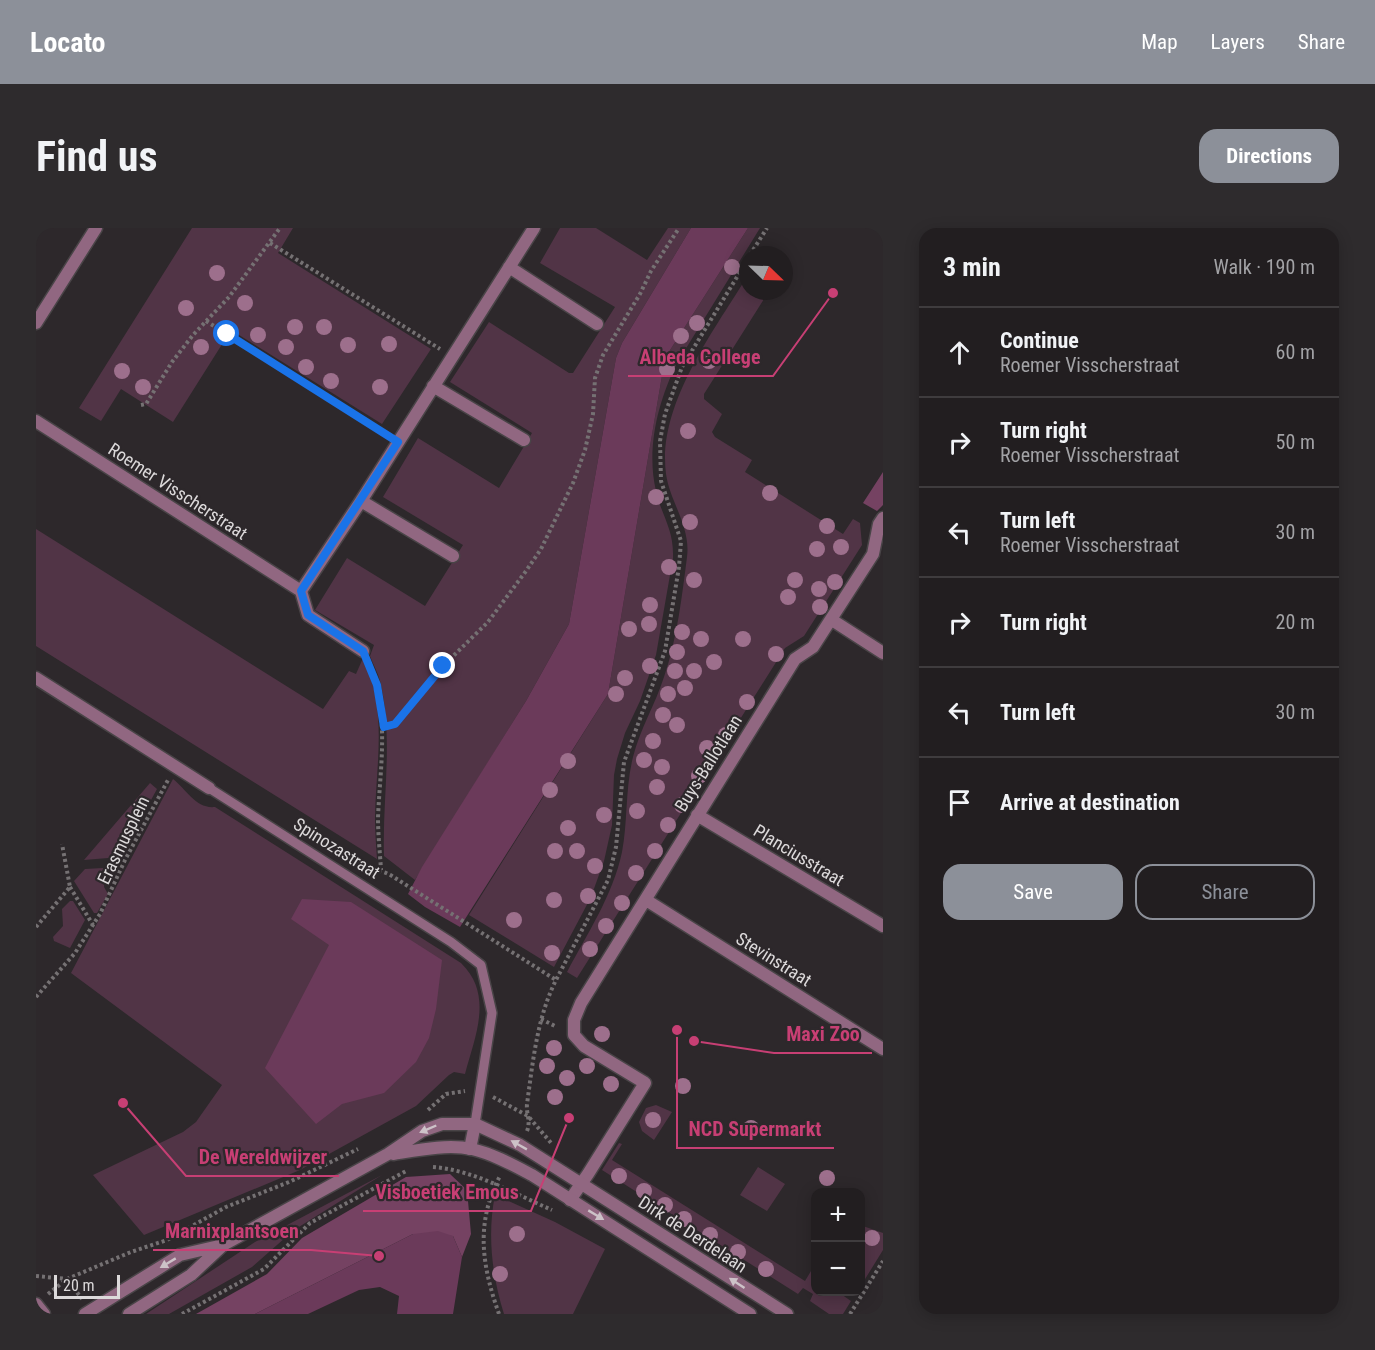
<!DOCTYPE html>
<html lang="en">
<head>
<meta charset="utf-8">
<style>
  :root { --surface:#221e20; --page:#2e2b2d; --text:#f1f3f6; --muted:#a2a2a5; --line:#3f3c3e; --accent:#8c9099 }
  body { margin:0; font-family:"Roboto Condensed",sans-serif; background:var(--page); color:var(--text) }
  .controls { position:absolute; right:18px; bottom:18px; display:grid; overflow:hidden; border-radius:12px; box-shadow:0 3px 15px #0003 }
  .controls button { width:54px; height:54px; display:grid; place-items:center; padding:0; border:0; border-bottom:2px solid var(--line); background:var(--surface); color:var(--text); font:30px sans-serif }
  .compass { position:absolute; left:703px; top:18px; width:54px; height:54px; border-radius:50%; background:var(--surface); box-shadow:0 3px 15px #0003; rotate:113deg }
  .scale { position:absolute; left:18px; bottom:15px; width:66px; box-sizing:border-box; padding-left:6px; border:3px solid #dcd9da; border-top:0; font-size:16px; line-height:21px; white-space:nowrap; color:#dcd9da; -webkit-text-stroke:4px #2d282b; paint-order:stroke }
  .stop { position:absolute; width:18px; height:18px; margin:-14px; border:4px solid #1a73e8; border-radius:50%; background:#fff }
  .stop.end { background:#1a73e8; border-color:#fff; box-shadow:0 2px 6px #0008 }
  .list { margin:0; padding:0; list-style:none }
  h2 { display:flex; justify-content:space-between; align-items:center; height:78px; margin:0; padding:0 24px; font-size:26px }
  h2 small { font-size:20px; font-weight:400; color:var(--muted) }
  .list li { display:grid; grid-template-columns:39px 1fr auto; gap:18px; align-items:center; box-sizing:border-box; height:90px; padding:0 24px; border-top:2px solid var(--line) }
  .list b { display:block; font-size:22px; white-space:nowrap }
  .list p { margin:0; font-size:20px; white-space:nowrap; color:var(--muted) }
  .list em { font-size:20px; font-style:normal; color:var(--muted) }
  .actions { display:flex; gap:12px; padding:18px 24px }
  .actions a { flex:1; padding:14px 0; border:2px solid var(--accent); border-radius:18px; text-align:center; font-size:21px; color:var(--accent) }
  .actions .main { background:var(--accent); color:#fff }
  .icon { flex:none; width:33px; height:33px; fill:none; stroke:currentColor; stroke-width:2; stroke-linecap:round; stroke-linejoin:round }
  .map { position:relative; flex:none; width:847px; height:1086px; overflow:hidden; border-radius:18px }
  header { display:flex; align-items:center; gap:36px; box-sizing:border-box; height:84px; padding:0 30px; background:var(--accent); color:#fff }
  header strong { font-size:28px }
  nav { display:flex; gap:33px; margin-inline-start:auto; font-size:21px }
  .intro { display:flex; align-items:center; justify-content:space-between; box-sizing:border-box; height:144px; padding:0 36px }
  h1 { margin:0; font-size:42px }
  .button { padding:15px 27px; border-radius:18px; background:var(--accent); color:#fff; font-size:21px; font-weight:700 }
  main { display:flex; gap:36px; padding:0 36px }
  aside { flex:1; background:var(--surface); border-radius:18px; box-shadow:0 3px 15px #0003 }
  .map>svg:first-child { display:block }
  .green { fill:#513446 }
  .forest { fill:#754262 }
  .water { fill:#6b3a5a }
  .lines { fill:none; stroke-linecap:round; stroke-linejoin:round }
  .service-casing { stroke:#494447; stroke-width:12 }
  .minor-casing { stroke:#494447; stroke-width:15 }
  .tertiary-casing { stroke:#494447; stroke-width:15 }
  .path { stroke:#757173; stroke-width:4; stroke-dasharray:3 3; stroke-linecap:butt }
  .service { stroke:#916781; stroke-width:9 }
  .minor { stroke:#916781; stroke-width:12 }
  .tertiary { stroke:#916781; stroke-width:12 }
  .tree { fill:#9d6f8c }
  .oneway { fill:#cdc2c8 }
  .route { stroke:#1a73e8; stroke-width:8 }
  .labels { text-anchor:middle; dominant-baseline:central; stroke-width:4.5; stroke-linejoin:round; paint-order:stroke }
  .street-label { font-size:18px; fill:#dcd9da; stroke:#2d282b }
  .leader { fill:none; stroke:#c73f74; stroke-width:2 }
  .callout-dot { fill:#c73f74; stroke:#2d282b; stroke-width:2 }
  .callout-label { font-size:20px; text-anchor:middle; font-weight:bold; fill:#c73f74; stroke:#2d282b; stroke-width:4.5; stroke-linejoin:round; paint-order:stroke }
</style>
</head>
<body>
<header>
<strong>Locato</strong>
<nav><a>Map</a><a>Layers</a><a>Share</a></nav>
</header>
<div class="intro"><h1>Find us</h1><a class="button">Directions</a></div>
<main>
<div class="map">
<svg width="847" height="1086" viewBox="0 0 847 1086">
  <rect width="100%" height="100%" fill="#2d282b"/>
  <path class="green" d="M 156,0 L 257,0 L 242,25 L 395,121 L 346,196 L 195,102 L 137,194 L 85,161 L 65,193 L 43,180 Z
    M 524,0 L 560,0 L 611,32 L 632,0 L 655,0 L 586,115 L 580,130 L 533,396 L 490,473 L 379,652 L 348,628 C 346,570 358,510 344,453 C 342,445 337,436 334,428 L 338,417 L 279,382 L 311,330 L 389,378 L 427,317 L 347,269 L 382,210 L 463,260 L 496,205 L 414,154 L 453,94 L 533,145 L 537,145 L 579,79 L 504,35 Z
    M 712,0 L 724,0 L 641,135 C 622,173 610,221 620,263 C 626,289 638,301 637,330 L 620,427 L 604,473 L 589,505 L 581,531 L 578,547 L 576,597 L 568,633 L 555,669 L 518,739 L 433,687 L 572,466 L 629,130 Z
    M 712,47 L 712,63 L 733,63 L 668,166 L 668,171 L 686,186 L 676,204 L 679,209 L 716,232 L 709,244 L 807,306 L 817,291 L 824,295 L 826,317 L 768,408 L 749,420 L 541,750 L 531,744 C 551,706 577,667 586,624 C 592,593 589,561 597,529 C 604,501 619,477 628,449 C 641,411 646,368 651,329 C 655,299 634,274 630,246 C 621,177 678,103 712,47 Z
    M 0,301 L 287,481 L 313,443 L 320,446 L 327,430 C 352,481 340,535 339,589 C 339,603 340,617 341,631 L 0,418 Z
    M 137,551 C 151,562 160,581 179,579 L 425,735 C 458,767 439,808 429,846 L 418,844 L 413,847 L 380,878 L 264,942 L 108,1007 L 57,947 L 147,904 L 160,894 L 186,857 L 35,745 Z
    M 114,555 L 121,561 L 84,629 L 48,632 Z
    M 67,640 L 70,642 L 68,659 L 72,666 L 61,685 L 58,685 L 38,653 L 49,641 Z
    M 34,673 L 37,673 L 49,692 L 34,720 L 18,713 L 17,709 L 27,698 L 26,681 Z
    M 620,877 L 636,884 L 618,912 L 606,903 L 603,894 L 610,880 Z
    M 583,915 L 586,916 L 576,932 L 769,1053 L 778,1038 L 780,1064 L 802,1064 L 815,1073 L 807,1086 L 793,1086 L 774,1073 L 777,1066 L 767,1060 L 762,1066 L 566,942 Z
    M 722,939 L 749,956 L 731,983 L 704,967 Z
    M 346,947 L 258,1002 L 216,1039 L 133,1086 L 110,1086 L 219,1014 Z
    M 459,967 L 519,994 L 569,1021 L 537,1086 L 468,1086 C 456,1048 451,1006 459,967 Z
    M 824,997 L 847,1005 L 847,1022 L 826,1056 L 824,1055 Z"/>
  <path class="forest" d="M 847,244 L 847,277 L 841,283 L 827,275 Z
    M 414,946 L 431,962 L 435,1006 L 426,1029 L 417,1008 L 377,1006 L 219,1086 L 160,1086 L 231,1046 L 266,1010 L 370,949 Z"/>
  <path class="water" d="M 655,0 L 712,0 L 629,130 L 572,466 L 424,699 L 389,679 L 372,666 L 386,639 L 490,473 L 533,396 L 580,130 L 586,115 Z
    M 266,671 L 315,674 L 406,732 L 400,781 L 393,810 L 380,834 L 348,865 L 306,876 L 280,896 L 229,840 L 293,717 L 255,691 Z
    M 402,1003 L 417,1008 L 426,1029 L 417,1086 L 361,1086 L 363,1068 L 344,1059 L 323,1062 L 272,1086 L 219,1086 L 377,1006 Z"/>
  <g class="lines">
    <g class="service-casing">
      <path id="service" d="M 173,560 L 415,714 L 445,737 L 456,785 L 439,896"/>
    </g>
    <g class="minor-casing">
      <path id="minor" d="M 473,39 L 561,96
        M 0,95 L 60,0
        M 397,158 L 488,212
        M 0,193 L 265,363 L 325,273 L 498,0
        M 325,273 L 417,328
        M 265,363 L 272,387 L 327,423
        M 796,392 L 847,425
        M 0,450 L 173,560
        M 661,587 L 847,698
        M 610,672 L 847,821
        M 434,921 L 439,896
        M 534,972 L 552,946 L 609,855 L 548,818 L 538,807 L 538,792 L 545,775 L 759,431 L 777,419 L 837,326 L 843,296 L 847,290"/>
    </g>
    <g class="tertiary-casing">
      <path id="tertiary" d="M 357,926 C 382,922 411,916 436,921 C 457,926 477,937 496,947 L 714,1086
        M 0,1076 L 8,1086
        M 49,1086 L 144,1027 L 187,1017 L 352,926 L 386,903 L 406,896 L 439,896 L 484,917 L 751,1086
        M 93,1086 L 155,1047 L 186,1018"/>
    </g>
    <path class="path" d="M 234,15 L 404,121
      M 714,27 L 731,0
      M 170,93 L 350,206
      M 105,177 L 110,176 L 136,134 L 157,107 L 193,69 L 244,0
      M 333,438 C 354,488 344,538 342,590 C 342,607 344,625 345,642
      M 348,499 L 359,496 L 407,438 L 452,394 L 490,343 L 505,321 L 537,255 L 549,222 L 557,186 L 559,150 L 567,127 L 604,66 L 615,43 L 643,0
      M 326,636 C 336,642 346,642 356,648 L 520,752
      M 34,659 L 57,697
      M 0,699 L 34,659 L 26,616
      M 0,769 L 39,725 L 64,686 L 89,632 L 132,552
      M 505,791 L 521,799
      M 457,869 L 492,888 L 516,916
      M 392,882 L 410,866 L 429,863
      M 491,903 C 495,893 490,886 491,876 C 497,833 501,790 520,752 L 572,652 L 580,619 L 588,534 L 629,423 L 643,339 L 645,313 L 625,253 L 624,213 L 629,186 L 646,139 L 712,31
      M 397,939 C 438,942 479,966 516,982
      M 0,1048 L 31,1051 L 46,1071
      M 12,1066 L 31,1051 L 95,1024 L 131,1012 L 190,979 L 253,954 L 322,921
      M 146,1086 L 228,1041 L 274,995 L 372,942
      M 463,1086 C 446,1038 439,995 464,948
      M 814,1086 L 847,1033"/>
    <use href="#service" class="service"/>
    <use href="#minor" class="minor"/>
    <use href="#tertiary" class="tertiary"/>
  </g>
  <g class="tree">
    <circle cx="696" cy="39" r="8"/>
    <circle cx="181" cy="45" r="8"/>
    <circle cx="209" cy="75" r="8"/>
    <circle cx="150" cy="80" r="8"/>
    <circle cx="661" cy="95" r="8"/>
    <circle cx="259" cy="99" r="8"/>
    <circle cx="288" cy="99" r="8"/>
    <circle cx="222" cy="107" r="8"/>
    <circle cx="645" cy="108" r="8"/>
    <circle cx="353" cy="116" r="8"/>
    <circle cx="312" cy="117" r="8"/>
    <circle cx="165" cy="119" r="8"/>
    <circle cx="250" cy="119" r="8"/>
    <circle cx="673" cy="133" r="8"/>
    <circle cx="270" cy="139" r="8"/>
    <circle cx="631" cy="141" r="8"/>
    <circle cx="86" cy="143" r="8"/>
    <circle cx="295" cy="153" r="8"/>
    <circle cx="107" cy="159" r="8"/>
    <circle cx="344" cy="159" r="8"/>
    <circle cx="652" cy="203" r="8"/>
    <circle cx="734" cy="265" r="8"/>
    <circle cx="620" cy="269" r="8"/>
    <circle cx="654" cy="294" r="8"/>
    <circle cx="791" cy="298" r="8"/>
    <circle cx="805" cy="319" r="8"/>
    <circle cx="781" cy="321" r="8"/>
    <circle cx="633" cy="339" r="8"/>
    <circle cx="658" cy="352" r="8"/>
    <circle cx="759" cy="352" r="8"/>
    <circle cx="799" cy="354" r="8"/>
    <circle cx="783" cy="361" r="8"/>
    <circle cx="752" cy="369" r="8"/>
    <circle cx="614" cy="377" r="8"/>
    <circle cx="784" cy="379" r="8"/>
    <circle cx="613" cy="396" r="8"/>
    <circle cx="593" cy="401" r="8"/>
    <circle cx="646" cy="404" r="8"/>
    <circle cx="665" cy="411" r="8"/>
    <circle cx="707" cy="411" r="8"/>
    <circle cx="641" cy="424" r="8"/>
    <circle cx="740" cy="426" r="8"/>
    <circle cx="678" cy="434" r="8"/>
    <circle cx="614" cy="438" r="8"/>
    <circle cx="639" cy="443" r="8"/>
    <circle cx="658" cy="443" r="8"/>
    <circle cx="589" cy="450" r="8"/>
    <circle cx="649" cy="460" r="8"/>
    <circle cx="580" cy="466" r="8"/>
    <circle cx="632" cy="466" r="8"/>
    <circle cx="711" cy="474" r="8"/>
    <circle cx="627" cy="487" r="8"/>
    <circle cx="641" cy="497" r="8"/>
    <circle cx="690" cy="507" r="8"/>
    <circle cx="617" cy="513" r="8"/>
    <circle cx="671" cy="520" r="8"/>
    <circle cx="608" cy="532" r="8"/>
    <circle cx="532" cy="533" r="8"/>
    <circle cx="626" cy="539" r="8"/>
    <circle cx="663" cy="548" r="8"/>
    <circle cx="621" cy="559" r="8"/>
    <circle cx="514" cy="562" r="8"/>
    <circle cx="646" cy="577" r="8"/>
    <circle cx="601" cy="583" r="8"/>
    <circle cx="568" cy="587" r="8"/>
    <circle cx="632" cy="597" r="8"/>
    <circle cx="532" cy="600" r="8"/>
    <circle cx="519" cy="623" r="8"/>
    <circle cx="541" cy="623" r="8"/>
    <circle cx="619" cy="623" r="8"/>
    <circle cx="559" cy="638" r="8"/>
    <circle cx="600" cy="645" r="8"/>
    <circle cx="552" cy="668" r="8"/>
    <circle cx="518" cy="672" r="8"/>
    <circle cx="586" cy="675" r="8"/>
    <circle cx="478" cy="692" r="8"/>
    <circle cx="570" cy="698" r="8"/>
    <circle cx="554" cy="721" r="8"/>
    <circle cx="516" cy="725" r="8"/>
    <circle cx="566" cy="806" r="8"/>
    <circle cx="518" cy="820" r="8"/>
    <circle cx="511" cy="838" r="8"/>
    <circle cx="551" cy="838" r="8"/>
    <circle cx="531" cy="850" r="8"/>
    <circle cx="575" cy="856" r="8"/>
    <circle cx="647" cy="858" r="8"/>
    <circle cx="519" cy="869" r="8"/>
    <circle cx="617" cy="892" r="8"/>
    <circle cx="715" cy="900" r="8"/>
    <circle cx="583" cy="948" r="8"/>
    <circle cx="791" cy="950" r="8"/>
    <circle cx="608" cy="963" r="8"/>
    <circle cx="629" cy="977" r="8"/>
    <circle cx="648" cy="991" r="8"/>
    <circle cx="481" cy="1006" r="8"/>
    <circle cx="674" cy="1007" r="8"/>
    <circle cx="836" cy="1010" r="8"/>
    <circle cx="702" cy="1024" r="8"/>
    <circle cx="730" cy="1041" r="8"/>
    <circle cx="464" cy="1046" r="8"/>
  </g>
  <defs><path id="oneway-solid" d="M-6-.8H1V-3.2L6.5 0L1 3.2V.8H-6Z" transform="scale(1.5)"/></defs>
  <g class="oneway">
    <use href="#oneway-solid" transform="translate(392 901) rotate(157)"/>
    <use href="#oneway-solid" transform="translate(483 917) rotate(-151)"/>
    <use href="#oneway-solid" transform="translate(560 987) rotate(31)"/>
    <use href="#oneway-solid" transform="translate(132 1035) rotate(149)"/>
    <use href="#oneway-solid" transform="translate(701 1055) rotate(-147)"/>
  </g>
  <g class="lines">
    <path class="route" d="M 191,106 L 362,214 L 265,363 L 272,387 L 327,423 L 341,457 L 348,499 L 359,496 L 407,438"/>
  </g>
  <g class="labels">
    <g class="street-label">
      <text transform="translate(142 263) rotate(33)">Roemer Visscherstraat</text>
      <text transform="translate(672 535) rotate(-58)">Buys-Ballotlaan</text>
      <text transform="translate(87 612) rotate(-64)">Erasmusplein</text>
      <text transform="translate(301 620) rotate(32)">Spinozastraat</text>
      <text transform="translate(763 627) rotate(31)">Planciusstraat</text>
      <text transform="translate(738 731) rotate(32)">Stevinstraat</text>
      <text transform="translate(657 1006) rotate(33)">Dirk de Derdelaan</text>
    </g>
  </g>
  <path class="leader" d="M797 65L737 148H592M658 813L738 825H836M641 802L641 920H798M87 875L150 948H303M533 890L495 983H327M343 1028L275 1022H117"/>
  <g class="callout-dot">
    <circle cx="797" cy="65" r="6"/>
    <circle cx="658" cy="813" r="6"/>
    <circle cx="641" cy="802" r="6"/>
    <circle cx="87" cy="875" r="6"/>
    <circle cx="533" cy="890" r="6"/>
    <circle cx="343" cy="1028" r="6"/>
  </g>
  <g class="callout-label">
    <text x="664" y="136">Albeda College</text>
    <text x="787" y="813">Maxi Zoo</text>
    <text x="719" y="908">NCD Supermarkt</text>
    <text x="227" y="936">De Wereldwijzer</text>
    <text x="411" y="971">Visboetiek Emous</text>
    <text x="196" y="1010">Marnixplantsoen</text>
  </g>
</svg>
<div class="controls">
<button>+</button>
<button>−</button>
</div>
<svg class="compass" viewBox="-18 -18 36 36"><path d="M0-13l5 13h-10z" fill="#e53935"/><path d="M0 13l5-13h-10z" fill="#a2a2a5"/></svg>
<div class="scale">20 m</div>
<div class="stop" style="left:191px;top:106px"></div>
<div class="stop end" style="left:407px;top:438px"></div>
</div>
<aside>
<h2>3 min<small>Walk · 190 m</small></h2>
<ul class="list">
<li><svg class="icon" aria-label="ahead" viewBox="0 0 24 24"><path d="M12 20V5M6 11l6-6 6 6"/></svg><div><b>Continue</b><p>Roemer Visscherstraat</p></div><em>60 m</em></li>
<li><svg class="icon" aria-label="right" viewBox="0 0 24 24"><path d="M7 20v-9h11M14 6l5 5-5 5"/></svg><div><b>Turn right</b><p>Roemer Visscherstraat</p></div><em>50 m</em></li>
<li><svg class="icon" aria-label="left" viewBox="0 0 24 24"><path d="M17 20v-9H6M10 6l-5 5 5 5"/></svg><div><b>Turn left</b><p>Roemer Visscherstraat</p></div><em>30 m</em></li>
<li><svg class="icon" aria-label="right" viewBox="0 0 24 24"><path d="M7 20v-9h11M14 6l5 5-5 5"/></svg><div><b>Turn right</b></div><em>20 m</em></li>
<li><svg class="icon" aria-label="left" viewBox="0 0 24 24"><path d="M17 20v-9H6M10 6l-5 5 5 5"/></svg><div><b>Turn left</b></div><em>30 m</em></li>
<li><svg class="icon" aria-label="arrive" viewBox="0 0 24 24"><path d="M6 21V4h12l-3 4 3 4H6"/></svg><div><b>Arrive at destination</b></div></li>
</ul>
<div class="actions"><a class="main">Save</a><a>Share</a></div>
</aside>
</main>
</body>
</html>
